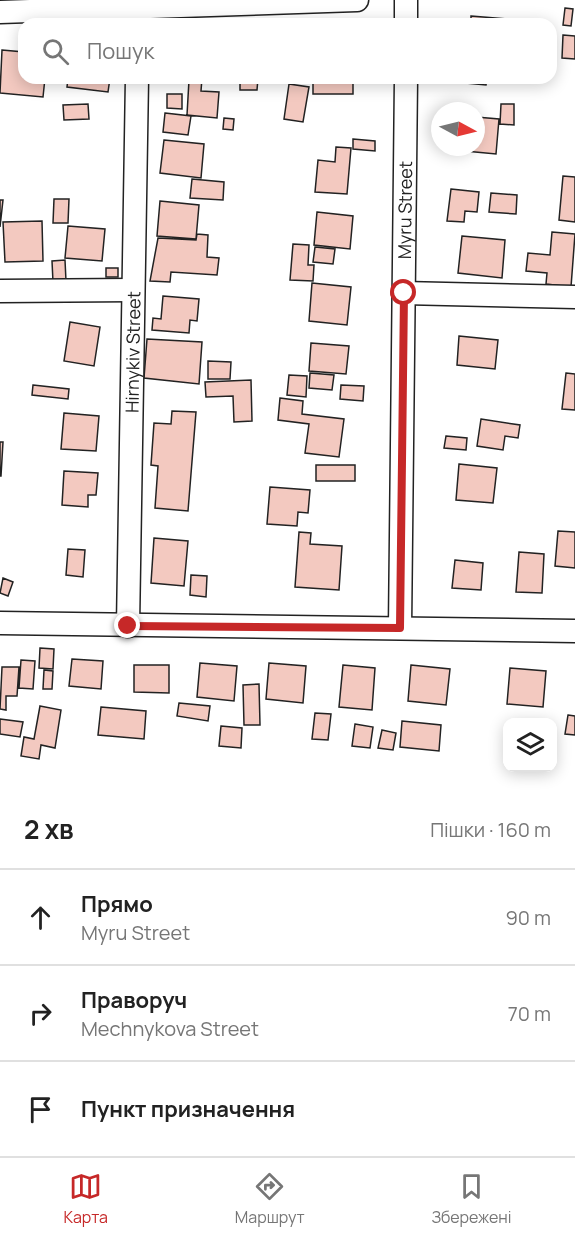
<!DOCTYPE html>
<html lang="uk">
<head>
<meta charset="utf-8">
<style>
  :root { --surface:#fff; --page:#f2f2f2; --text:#222; --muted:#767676; --line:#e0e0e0; --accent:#c62828 }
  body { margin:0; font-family:Manrope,sans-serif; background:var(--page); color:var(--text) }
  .controls { position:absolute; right:18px; bottom:18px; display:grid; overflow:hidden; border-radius:12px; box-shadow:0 3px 15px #0003 }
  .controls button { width:54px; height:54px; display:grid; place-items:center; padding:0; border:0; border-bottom:2px solid var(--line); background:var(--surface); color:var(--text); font:30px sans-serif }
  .compass { position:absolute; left:431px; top:102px; width:54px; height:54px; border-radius:50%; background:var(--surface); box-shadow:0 3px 15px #0003; rotate:97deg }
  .stop { position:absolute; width:18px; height:18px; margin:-14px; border:4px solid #c62828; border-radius:50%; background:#fff }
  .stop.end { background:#c62828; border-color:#fff; box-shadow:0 2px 6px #0008 }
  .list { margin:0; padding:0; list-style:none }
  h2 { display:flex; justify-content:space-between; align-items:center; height:78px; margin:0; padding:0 24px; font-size:26px }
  h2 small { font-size:20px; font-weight:400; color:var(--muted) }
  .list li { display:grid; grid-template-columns:39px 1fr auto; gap:18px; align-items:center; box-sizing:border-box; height:96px; padding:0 24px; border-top:2px solid var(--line) }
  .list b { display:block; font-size:22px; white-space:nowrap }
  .list p { margin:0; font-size:20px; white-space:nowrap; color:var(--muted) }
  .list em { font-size:20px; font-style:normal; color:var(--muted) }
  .icon { flex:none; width:33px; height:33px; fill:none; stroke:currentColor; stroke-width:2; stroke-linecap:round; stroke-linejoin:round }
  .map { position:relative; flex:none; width:575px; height:790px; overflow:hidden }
  .search { position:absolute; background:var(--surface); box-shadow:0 3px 15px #0003; left:18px; right:18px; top:18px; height:66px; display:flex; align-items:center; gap:15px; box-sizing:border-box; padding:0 21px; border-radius:18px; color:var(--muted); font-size:22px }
  .sheet { height:366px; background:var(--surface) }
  nav { display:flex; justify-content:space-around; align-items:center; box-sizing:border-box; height:84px; border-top:2px solid var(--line); background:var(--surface); font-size:16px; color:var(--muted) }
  nav a { display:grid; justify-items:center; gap:3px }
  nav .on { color:var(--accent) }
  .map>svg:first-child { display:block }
  .building { fill:#f3c9c0; stroke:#222; stroke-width:1.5 }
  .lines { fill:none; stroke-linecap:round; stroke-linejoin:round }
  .minor-casing { stroke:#222; stroke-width:25 }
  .minor { stroke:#fff; stroke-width:22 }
  .route { stroke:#c62828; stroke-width:8 }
  .labels { text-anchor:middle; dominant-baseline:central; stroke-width:4.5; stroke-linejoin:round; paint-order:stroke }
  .street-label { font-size:18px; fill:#222; stroke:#fff }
</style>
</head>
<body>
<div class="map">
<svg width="575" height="790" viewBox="0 0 575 790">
  <rect width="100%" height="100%" fill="#fff"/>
  <path class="building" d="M 565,8 L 573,9 L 571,26 L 563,25 Z
    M 471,16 L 507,19 L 506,24 L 471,24 Z
    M 563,35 L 575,36 L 575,59 L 562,58 Z
    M 2,50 L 24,52 L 24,78 L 45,78 L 43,97 L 0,93 Z
    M 68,78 L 110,78 L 108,92 L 67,87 Z
    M 168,78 L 202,78 L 201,91 L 219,92 L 217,118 L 187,115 L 189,80 Z
    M 240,78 L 258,78 L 257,90 L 240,90 Z
    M 313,78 L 353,78 L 353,94 L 313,94 Z
    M 467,78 L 487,78 L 486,85 L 466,83 Z
    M 289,84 L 309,87 L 303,122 L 284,119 Z
    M 167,94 L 182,94 L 182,109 L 167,108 Z
    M 88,104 L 89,119 L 64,120 L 63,105 Z
    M 501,104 L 514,104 L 514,125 L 500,124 Z
    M 165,113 L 191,116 L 188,135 L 163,132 Z
    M 476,117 L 499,119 L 496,154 L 465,151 L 465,147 L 476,147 Z
    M 224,118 L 234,119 L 233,130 L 223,129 Z
    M 353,139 L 375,141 L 375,151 L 353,149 Z
    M 164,140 L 204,144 L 201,178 L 160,173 Z
    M 336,147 L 351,148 L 347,194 L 315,192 L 318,160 L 335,162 Z
    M 563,176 L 575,177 L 575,222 L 559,220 Z
    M 192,179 L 224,182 L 223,200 L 190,198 Z
    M 451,189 L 479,192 L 477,212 L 465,211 L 464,222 L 447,221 Z
    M 491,193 L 517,195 L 516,214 L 489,212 Z
    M 54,199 L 69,199 L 68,223 L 53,223 Z
    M 0,200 L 3,200 L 0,227 Z
    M 160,201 L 199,205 L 196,239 L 157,236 Z
    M 317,212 L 353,216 L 350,249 L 314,245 Z
    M 42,221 L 43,261 L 5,262 L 3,222 Z
    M 68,226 L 105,229 L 102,261 L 65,258 Z
    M 552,232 L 575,234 L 571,287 L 546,284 L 547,273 L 526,271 L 528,253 L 550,255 Z
    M 197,234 L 208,235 L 207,257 L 219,258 L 217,275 L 171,272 L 170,282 L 150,281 L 158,238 L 196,240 Z
    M 462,236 L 505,240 L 502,278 L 458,273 Z
    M 293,244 L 309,245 L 308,265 L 314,265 L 313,281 L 290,280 Z
    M 315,247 L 335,249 L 333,264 L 313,262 Z
    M 65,260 L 66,281 L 53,282 L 52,261 Z
    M 106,268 L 118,268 L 118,277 L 106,277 Z
    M 312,283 L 351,287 L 347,325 L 309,321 Z
    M 163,296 L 199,299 L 197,321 L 190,320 L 189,333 L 152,330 L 153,318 L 161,319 Z
    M 70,322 L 100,327 L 94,366 L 64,361 Z
    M 459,336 L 498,340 L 495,369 L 457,365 Z
    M 147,339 L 202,342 L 199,384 L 144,378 Z
    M 311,343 L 349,346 L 346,374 L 309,371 Z
    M 208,361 L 231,362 L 230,379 L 208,379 Z
    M 310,373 L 334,375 L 332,390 L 309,388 Z
    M 566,373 L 575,374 L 575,410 L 562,409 Z
    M 289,375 L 307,376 L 306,397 L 287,395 Z
    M 251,380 L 252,421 L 234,422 L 233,396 L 206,397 L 205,382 Z
    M 33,385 L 69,389 L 68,399 L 32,395 Z
    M 341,385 L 364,386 L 363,401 L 340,399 Z
    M 280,398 L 303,401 L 302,414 L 344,419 L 339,457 L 305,453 L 309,424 L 278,420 Z
    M 172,411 L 196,412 L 188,511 L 155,508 L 158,466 L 151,465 L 154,423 L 171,424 Z
    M 64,413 L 99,416 L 96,451 L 61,449 Z
    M 481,419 L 520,425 L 518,438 L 505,436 L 503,450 L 477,446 Z
    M 446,436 L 467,438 L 466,450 L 444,448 Z
    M 0,442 L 3,442 L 1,476 L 0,476 Z
    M 459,464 L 497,468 L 493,503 L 456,500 Z
    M 316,465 L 355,465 L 355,481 L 316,481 Z
    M 64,471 L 98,473 L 96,495 L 88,495 L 88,507 L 62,505 Z
    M 270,487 L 310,490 L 308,513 L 298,512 L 297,526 L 267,524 Z
    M 558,531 L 575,532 L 575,568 L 555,566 Z
    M 299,532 L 311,533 L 310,544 L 342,546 L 339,590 L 295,587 Z
    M 154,538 L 188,541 L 184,586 L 151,583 Z
    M 68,549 L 85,550 L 83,577 L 66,575 Z
    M 519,552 L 544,554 L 542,593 L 516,592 Z
    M 455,560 L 483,563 L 481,590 L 452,588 Z
    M 191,575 L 207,576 L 206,597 L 190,595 Z
    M 3,578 L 13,582 L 8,596 L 0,593 Z
    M 40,648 L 54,649 L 53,669 L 39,668 Z
    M 72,659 L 103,661 L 101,689 L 69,686 Z
    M 21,660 L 35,661 L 33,689 L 19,688 Z
    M 200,663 L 237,666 L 234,701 L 197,697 Z
    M 269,663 L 306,666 L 303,703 L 266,699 Z
    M 134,665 L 169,665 L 169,693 L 134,692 Z
    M 343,665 L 375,668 L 372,710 L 339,707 Z
    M 411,665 L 450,669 L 446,705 L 408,701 Z
    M 2,667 L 19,667 L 17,696 L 6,696 L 6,710 L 0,709 Z
    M 510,668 L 546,671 L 543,707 L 507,704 Z
    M 44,670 L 53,671 L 52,689 L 43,689 Z
    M 259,684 L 260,725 L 244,725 L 243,685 Z
    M 179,703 L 210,706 L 208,721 L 177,716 Z
    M 40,706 L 61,710 L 55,748 L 41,745 L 39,759 L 21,756 L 24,737 L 34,739 Z
    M 101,707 L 146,711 L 144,739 L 98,735 Z
    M 315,713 L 331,714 L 328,740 L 312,739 Z
    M 568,715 L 575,716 L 575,735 L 565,734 Z
    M 0,719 L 23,722 L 20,737 L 0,734 Z
    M 402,721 L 441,725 L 439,751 L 400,747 Z
    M 355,724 L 373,727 L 370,748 L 352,746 Z
    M 221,726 L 242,728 L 241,748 L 219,746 Z
    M 382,730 L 396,733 L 393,750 L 378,748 Z"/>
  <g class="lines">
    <g class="minor-casing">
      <g id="minor">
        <path d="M 0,12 L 357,0"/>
        <path d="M 406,24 L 406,0"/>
        <path d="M 0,291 L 133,290"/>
        <path d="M 403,293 L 575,297"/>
        <path d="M 0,623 L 575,631"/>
        <path id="s1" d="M 128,626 L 137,78"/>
        <path id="s2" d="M 400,628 L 406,78"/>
      </g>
    </g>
    <use href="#minor" class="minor"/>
  </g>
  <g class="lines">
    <path class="route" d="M 128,626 L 400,628 L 404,293"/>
  </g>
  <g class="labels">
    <g class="street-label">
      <text stroke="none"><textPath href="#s2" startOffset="418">Myru Street</textPath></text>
      <text stroke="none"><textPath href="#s1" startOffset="274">Hirnykiv Street</textPath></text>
    </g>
  </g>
</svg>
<div class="controls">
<button><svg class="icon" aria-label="layers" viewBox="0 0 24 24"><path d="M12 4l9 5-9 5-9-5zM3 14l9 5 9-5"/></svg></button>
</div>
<svg class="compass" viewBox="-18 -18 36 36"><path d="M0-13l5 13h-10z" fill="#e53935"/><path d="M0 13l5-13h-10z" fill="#767676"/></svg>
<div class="stop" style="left:404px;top:293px"></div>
<div class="stop end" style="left:128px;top:626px"></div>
<div class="search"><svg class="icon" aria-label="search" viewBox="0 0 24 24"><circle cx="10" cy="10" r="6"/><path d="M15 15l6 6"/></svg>Пошук</div>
</div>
<section class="sheet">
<h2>2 хв<small>Пішки · 160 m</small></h2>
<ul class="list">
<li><svg class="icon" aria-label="ahead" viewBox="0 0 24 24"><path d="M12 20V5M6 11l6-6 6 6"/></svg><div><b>Прямо</b><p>Myru Street</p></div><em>90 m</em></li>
<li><svg class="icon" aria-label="right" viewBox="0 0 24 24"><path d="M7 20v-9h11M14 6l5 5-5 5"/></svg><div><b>Праворуч</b><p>Mechnykova Street</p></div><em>70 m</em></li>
<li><svg class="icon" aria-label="arrive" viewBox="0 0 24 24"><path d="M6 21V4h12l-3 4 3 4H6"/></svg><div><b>Пункт призначення</b></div></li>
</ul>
</section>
<nav>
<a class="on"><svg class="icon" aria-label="map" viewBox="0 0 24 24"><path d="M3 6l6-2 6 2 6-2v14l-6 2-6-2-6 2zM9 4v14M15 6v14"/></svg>Карта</a>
<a><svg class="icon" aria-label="directions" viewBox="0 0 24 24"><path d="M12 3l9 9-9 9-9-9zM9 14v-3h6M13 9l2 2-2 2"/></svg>Маршрут</a>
<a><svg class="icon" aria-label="saved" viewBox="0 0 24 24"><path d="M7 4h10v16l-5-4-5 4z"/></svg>Збережені</a>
</nav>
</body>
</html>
